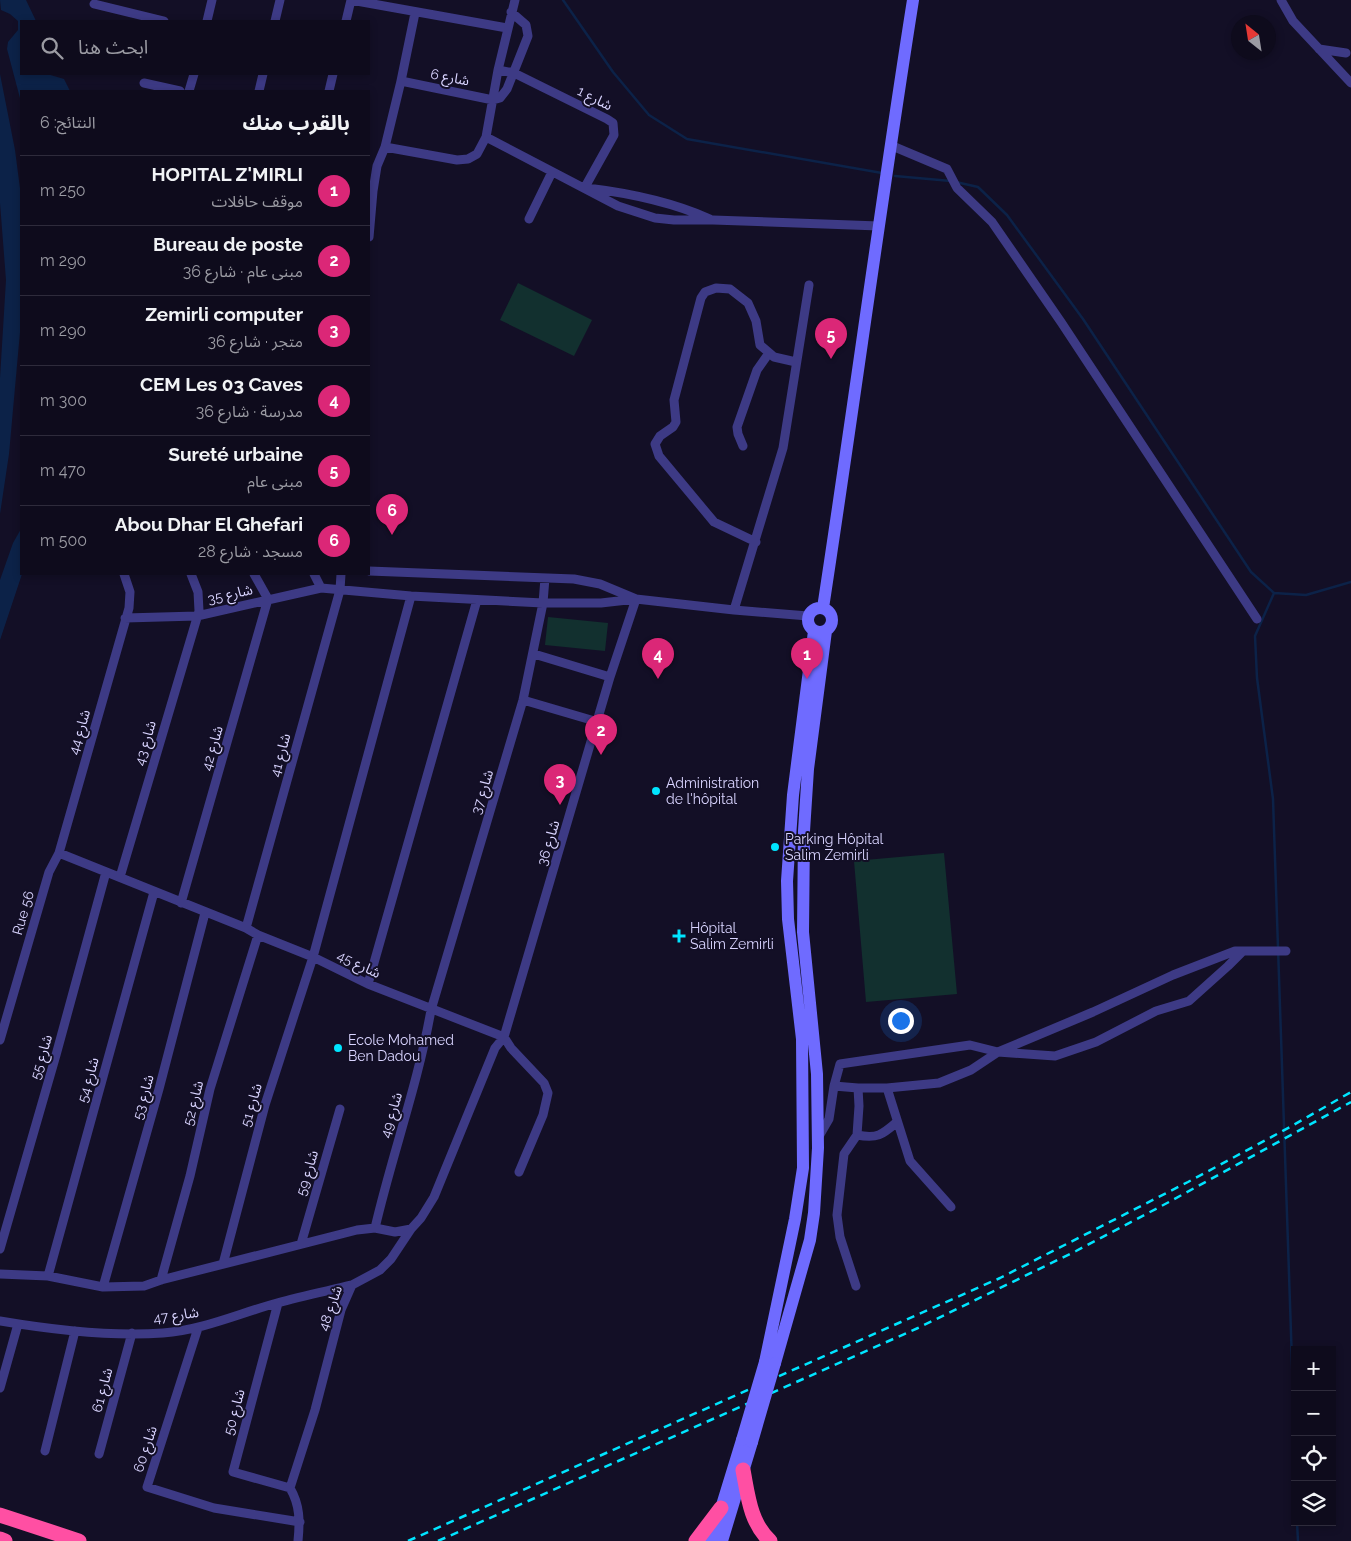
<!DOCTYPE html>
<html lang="ar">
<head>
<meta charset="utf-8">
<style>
  :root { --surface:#0e0b1c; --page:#1c1929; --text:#f1f3f6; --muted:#9b9ba3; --line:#2e2b3b; --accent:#db2777 }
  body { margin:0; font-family:Raleway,"Noto Sans Arabic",sans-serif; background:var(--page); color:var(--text); direction:rtl }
  .controls { position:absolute; right:15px; bottom:15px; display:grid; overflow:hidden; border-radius:0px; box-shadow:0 2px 8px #0003 }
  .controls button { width:45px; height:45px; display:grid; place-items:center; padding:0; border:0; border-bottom:1px solid var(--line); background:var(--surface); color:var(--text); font:25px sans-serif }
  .compass { position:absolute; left:1231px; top:15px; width:45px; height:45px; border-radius:50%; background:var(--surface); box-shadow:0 2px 8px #0003; rotate:330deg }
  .you { position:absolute; left:900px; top:1020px; width:18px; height:18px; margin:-12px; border:4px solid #fff; border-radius:50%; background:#1a73e8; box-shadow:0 0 0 8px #1a73e833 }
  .badge { display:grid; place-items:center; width:32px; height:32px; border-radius:50%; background:var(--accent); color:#fff; font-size:16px; font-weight:700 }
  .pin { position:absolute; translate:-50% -41px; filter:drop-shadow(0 1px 2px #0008) }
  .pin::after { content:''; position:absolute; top:26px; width:18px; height:15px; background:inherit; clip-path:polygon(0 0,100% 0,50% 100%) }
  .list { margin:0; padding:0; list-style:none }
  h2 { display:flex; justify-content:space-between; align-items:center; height:65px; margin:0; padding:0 20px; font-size:21px }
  h2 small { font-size:16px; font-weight:400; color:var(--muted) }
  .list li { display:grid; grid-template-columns:32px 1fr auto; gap:15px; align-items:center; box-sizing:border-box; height:70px; padding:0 20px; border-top:1px solid var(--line) }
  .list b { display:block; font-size:19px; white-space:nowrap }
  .list p { margin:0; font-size:16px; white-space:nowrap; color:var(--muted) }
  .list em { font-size:16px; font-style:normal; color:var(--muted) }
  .icon { flex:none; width:28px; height:28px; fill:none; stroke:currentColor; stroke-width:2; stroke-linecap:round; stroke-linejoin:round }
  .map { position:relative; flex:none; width:1351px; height:1541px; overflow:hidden; direction:ltr }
  .search { position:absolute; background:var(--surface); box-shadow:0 2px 8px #0003; left:20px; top:20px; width:350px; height:55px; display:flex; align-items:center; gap:12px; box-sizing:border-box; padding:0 18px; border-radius:0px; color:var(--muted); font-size:19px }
  .panel { position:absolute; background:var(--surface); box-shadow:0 2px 8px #0003; left:20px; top:90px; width:350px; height:485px; border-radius:0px; direction:rtl }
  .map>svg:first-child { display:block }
  .grass { fill:#12302f }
  .water { fill:#0c2248 }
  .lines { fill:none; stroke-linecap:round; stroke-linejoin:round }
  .stream { stroke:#0c2248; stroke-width:2.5 }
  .minor { stroke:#3d3a85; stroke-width:9 }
  .secondary { stroke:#6f6bff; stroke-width:12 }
  .motorway { stroke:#ff4fa3; stroke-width:15 }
  .rail { stroke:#00e5ff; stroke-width:2.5; stroke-dasharray:8 6; stroke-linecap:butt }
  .secondary-bridge { stroke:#6f6bff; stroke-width:12 }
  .poi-dot { fill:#00e5ff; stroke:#130f26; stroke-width:2 }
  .labels { text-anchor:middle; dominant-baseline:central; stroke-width:4; stroke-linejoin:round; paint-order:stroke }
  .street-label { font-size:14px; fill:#d9d4ff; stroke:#130f26 }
  .poi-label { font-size:14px; fill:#d9d4ff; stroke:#130f26; text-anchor:start }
</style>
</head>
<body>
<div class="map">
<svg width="1351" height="1541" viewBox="0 0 1351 1541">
  <rect width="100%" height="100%" fill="#130f26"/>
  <path class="grass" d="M 518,283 L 592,320 L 574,356 L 500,320 Z
    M 548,617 L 608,623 L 605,651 L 545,645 Z
    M 944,853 L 957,994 L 866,1002 L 854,861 Z"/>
  <path class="water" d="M 0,0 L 26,0 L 36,21 L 21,21 L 21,74 L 47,74 L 64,79 L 70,91 L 21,91 L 21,102 L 7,49 L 8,42 L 18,30 L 18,21 L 10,14 L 1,10 Z
    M 0,74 L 15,150 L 21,196 L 21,321 L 9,454 L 0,514 L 0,378 L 6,280 L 0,203 Z
    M 21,529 L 22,574 L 0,640 L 0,580 L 13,543 Z"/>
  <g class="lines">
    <path class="stream" d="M 563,0 L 613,72 L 649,115 L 687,139 L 882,173
      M 895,176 L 951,181
      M 956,182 L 978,187 L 1007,215 L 1083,319 L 1251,572 L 1274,593 L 1306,595 L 1351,582
      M 1274,593 L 1255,636 L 1257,678 L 1273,799 L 1295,1452
      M 1297,1522 L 1298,1541"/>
    <path class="minor" d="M 351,0 L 507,28
      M 1281,0 L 1293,21 L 1351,83
      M 94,4 L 164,21
      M 207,21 L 212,0
      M 275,21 L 280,0
      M 346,21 L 351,0
      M 1319,49 L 1346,53
      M 498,70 L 514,73 L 607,119 L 613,123 L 614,135 L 585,187
      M 401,81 L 493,100 L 500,98 L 507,89 L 528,36 L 526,25 L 511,12
      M 144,83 L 180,91
      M 189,91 L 194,74
      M 259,91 L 263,74
      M 329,91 L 333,74
      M 486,137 L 618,206 L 655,218 L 674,220 L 713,220 L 879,226
      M 890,145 L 947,169 L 957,188 L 992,222 L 1061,322 L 1257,619
      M 385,147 L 457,160 L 468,159 L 477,154 L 486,137 L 498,70 L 515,0
      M 587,188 C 629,193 672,202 710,219
      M 529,219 L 552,172
      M 369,237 L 373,191 L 377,166 L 385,147 L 401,81 L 415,13
      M 743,446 L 738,434 L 737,427 L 757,370 L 769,353
      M 756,542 L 714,522 L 659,456 L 655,444 L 660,436 L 673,427 L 676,422 L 674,400 L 701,298 L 705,292 L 716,288 L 730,289 L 748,303 L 756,321 L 760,345 L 774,357 L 796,362
      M 369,571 L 574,579 L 600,584 L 636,599
      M 314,574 L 321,588
      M 734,610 L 783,448 L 809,285
      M 125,618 L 197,616 L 321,588 L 411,596 L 543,603 L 601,603 L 636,599 L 734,610 L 808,616
      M 534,654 L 610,677
      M 523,700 L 598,722
      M 59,853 L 246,928 L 258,935 L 313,957 L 368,984 L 504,1037 L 511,1048 L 544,1083 L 548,1093 L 543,1115 L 519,1172
      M 120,877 L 199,611 L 198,592 L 191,574
      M 181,903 L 268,599 L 254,574
      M 246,928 L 340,590 L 341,574
      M 368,984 L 477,600
      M 0,1040 L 49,872 L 59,853 L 129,608 L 130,592 L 124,574
      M 834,1086 L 858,1088 L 859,1106 L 857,1135 L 844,1154 L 837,1215 L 840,1237 L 856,1286
      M 858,1088 L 887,1088 L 910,1161 L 951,1207
      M 887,1088 L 939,1083 L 971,1070 L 998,1052 L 1055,1056 L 1096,1042 L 1156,1011 L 1189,1001 L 1228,966 L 1243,951
      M 857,1135 C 877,1139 882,1135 897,1122
      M 818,1138 L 829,1119 L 834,1086 L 840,1064 L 970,1045 L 998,1052 L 1093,1012 L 1173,975 L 1235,951 L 1286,951
      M 375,1228 C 392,1155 418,1084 431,1010 L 523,700 L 543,603 L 545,578
      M 301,1244 L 340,1109
      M 0,1249 L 56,1055 L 106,872
      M 223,1264 L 265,1105 L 313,957 L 411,596
      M 0,1274 L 48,1276 L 103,1287 L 144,1286 L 161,1280 L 357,1230 L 375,1228 L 395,1232 L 411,1229
      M 48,1276 L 154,892
      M 161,1280 L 190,1176 L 210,1089 L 258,935
      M 103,1287 L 159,1089 L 205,913
      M 278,1303 L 233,1472 L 290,1488
      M 0,1321 C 53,1330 109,1337 163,1333 C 203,1330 240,1313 277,1303 C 302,1296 327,1291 352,1285
      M 198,1328 L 147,1487 L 214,1508 L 300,1522
      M 0,1388 L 18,1324
      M 45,1451 L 75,1331
      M 99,1454 L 132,1333
      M 298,1541 C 300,1521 300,1505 290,1488 L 315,1410 L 341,1310 L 352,1285 L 380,1270 L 391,1259 L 411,1229 L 421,1218 L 434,1197 L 495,1048 L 504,1037 L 610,677 L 636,599"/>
    <path class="secondary" d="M808 620a12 12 0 1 1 24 0a12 12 0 1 1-24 0Z
      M 823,608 C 854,405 881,202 913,0
      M 765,1362 L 795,1219 L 803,1168 L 802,1039 L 788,919 L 787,881 L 793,795 L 814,631
      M 775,1363 L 810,1240 L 814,1213 L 818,1148 L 817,1074 L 803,932 L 804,831 L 808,769 L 826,631
      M 711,1541 L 742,1440
      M 722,1541 L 752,1442"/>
    <path class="motorway" d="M 743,1470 C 748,1496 750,1522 770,1541
      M 0,1515 L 79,1541
      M 0,1539 L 5,1541
      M 696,1541 L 721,1508"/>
    <path class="rail" d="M 408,1541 L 1000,1278 L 1188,1182 L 1290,1127 L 1351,1092
      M 438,1541 L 918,1328 L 1076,1251 L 1169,1202 L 1351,1102"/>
    <path class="secondary-bridge" d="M 742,1440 L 765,1362
      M 752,1442 L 775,1363"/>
  </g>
  <g class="poi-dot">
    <circle cx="656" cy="791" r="5"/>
    <circle cx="775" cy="847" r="5"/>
    <path d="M676.5 928.5h5v5h5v5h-5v5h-5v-5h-5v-5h5z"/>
    <circle cx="338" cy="1048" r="5"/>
  </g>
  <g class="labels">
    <g class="street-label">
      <text transform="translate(450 77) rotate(11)">شارع 6</text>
      <text transform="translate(595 98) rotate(27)">شارع 1</text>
      <text transform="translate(230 594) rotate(-13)">شارع 35</text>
      <text transform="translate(79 732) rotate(-74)">شارع 44</text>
      <text transform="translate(145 743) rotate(-74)">شارع 43</text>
      <text transform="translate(212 748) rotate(-74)">شارع 42</text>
      <text transform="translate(280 755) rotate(-75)">شارع 41</text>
      <text transform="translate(482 792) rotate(-73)">شارع 37</text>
      <text transform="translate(548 843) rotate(-73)">شارع 36</text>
      <text transform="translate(23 913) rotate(-74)">Rue 56</text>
      <text transform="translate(359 964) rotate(25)">شارع 45</text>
      <text transform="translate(41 1057) rotate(-74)">شارع 55</text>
      <text transform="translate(88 1080) rotate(-75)">شارع 54</text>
      <text transform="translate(143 1097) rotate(-75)">شارع 53</text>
      <text transform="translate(193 1103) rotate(-76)">شارع 52</text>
      <text transform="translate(251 1105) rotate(-74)">شارع 51</text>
      <text transform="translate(391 1115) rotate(-74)">شارع 49</text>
      <text transform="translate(307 1173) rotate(-74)">شارع 59</text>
      <text transform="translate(330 1308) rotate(-71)">شارع 48</text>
      <text transform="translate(176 1315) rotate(-8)">شارع 47</text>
      <text transform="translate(102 1390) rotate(-75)">شارع 61</text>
      <text transform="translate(234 1412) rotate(-75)">شارع 50</text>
      <text transform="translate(145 1449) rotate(-72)">شارع 60</text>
    </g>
    <g class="poi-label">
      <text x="666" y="783">Administration<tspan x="666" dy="16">de l'hôpital</tspan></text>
      <text x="785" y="839">Parking Hôpital<tspan x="785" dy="16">Salim Zemirli</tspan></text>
      <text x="690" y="928">Hôpital<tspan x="690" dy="16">Salim Zemirli</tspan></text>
      <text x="348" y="1040">Ecole Mohamed<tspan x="348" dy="16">Ben Dadou</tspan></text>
    </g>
  </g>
</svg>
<div class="controls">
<button>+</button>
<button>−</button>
<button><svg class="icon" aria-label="locate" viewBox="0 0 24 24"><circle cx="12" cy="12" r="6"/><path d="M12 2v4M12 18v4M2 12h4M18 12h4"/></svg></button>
<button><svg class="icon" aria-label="layers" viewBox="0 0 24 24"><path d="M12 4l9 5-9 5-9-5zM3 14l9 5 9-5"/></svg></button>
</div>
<svg class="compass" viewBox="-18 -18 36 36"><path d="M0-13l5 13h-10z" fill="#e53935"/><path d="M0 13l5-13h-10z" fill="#9b9ba3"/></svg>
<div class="you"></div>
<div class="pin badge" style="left:807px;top:679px">1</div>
<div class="pin badge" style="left:601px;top:755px">2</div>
<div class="pin badge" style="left:560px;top:805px">3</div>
<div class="pin badge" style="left:658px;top:679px">4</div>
<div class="pin badge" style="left:831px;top:359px">5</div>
<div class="pin badge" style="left:392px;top:535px">6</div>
<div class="search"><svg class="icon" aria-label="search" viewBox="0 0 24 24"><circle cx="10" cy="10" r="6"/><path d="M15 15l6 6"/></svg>ابحث هنا</div>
<section class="panel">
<h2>بالقرب منك<small>النتائج: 6</small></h2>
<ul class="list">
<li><span class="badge">1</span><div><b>HOPITAL Z'MIRLI</b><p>موقف حافلات</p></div><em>250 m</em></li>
<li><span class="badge">2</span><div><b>Bureau de poste</b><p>مبنى عام · شارع 36</p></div><em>290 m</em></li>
<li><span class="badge">3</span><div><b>Zemirli computer</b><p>متجر · شارع 36</p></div><em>290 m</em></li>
<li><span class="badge">4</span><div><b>CEM Les 03 Caves</b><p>مدرسة · شارع 36</p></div><em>300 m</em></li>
<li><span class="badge">5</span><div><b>Sureté urbaine</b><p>مبنى عام</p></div><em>470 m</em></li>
<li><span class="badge">6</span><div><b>Abou Dhar El Ghefari</b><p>مسجد · شارع 28</p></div><em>500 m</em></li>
</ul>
</section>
</div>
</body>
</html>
